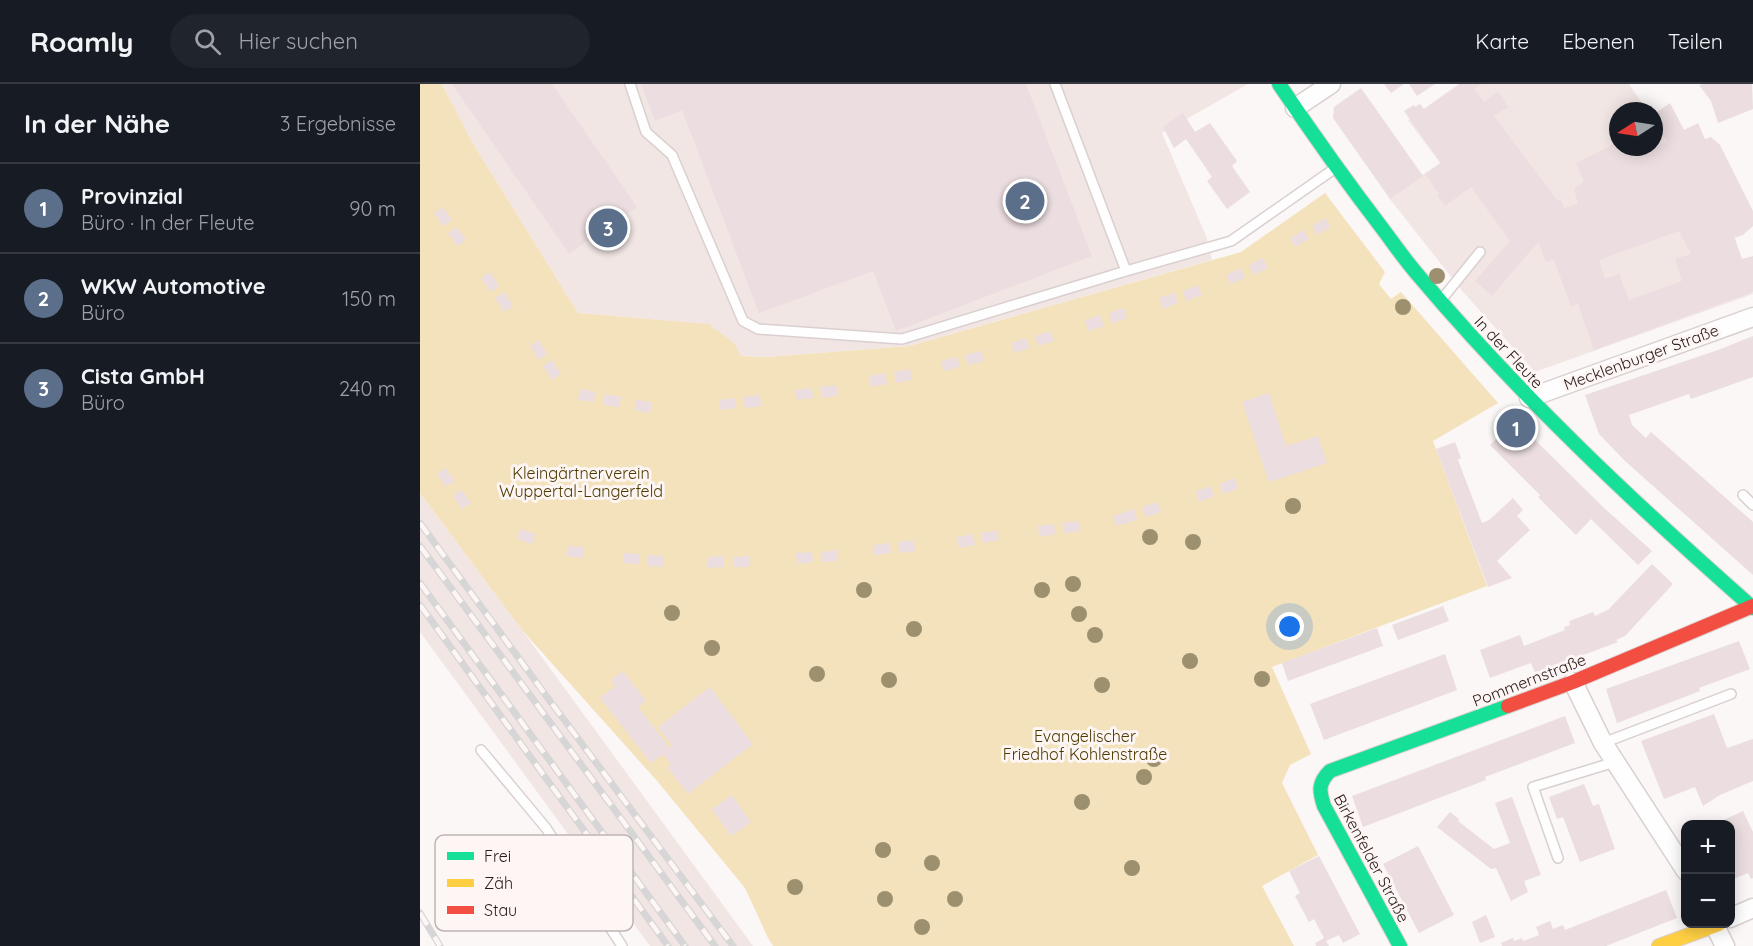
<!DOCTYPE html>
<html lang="de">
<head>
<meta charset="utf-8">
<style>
  :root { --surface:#171b24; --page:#20242c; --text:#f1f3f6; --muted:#9ea1a6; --line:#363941; --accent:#726967 }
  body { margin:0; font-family:Quicksand,sans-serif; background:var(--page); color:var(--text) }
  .controls { position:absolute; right:18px; bottom:18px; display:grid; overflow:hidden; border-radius:12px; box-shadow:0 3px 15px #0003 }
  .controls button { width:54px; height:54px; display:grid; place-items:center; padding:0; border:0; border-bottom:2px solid var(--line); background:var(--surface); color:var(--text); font:30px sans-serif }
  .compass { position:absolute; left:1189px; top:18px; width:54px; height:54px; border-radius:50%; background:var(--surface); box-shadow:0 3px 15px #0003; rotate:258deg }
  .you { position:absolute; left:870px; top:543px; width:21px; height:21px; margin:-15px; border:4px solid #fff; border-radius:50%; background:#1a73e8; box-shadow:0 0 0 9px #1a73e833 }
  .badge { display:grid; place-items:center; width:39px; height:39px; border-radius:50%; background:var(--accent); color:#fff; font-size:20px; font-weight:700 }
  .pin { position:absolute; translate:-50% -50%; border:3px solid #fff; box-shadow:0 2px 6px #0006 }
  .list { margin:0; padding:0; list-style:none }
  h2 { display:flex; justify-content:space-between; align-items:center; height:78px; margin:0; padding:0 24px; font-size:26px }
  h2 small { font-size:20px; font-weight:400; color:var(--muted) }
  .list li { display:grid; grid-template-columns:39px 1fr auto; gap:18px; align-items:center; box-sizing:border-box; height:90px; padding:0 24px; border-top:2px solid var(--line) }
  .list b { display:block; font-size:22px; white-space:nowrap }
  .list p { margin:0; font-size:20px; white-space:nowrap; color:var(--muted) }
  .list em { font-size:20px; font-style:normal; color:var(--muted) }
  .icon { flex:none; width:33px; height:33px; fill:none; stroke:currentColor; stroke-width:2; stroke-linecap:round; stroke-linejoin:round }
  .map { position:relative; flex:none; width:1333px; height:862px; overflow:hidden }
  header { display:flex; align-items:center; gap:36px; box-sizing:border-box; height:84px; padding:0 30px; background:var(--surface); border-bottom:2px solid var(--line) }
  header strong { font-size:28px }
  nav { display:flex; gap:33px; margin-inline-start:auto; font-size:21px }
  .search { width:420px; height:54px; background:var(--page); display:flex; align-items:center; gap:15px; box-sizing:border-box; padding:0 21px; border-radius:33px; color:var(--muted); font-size:22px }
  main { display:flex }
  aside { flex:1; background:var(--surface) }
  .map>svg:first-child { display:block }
  .built { fill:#f2e6e4 }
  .green { fill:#f3e2bc }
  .building { fill:#ebdde0; fill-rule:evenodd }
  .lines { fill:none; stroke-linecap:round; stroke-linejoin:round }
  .lane-casing { stroke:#d9d0cf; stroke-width:12 }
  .street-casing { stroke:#d9d0cf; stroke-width:21 }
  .fast-casing { stroke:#d9d0cf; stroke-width:16 }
  .slow-casing { stroke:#d9d0cf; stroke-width:16 }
  .jam-casing { stroke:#d9d0cf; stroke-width:16 }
  .lane { stroke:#fefefe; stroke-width:9 }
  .street { stroke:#fefefe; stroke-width:18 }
  .fast { stroke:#16e098; stroke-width:14 }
  .slow { stroke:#ffcf43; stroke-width:14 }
  .jam { stroke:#f24e42; stroke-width:14 }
  .rail-casing { stroke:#d7d6d6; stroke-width:7 }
  .rail { stroke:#fdf6f4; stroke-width:4.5; stroke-dasharray:14; stroke-linecap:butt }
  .tree { fill:#9c906f }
  .labels { text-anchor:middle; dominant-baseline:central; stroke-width:6; stroke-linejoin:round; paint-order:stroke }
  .street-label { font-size:16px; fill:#291c1a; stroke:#fdf6f4 }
  .park-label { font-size:16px; fill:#4e3b00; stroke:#fdf6f4 }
  .key { fill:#fdf6f4; stroke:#bdb5b3; stroke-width:1.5 }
  .key-label { font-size:16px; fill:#291c1a }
</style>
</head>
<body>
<header>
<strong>Roamly</strong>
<div class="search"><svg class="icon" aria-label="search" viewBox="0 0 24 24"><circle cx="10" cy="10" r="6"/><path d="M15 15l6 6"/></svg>Hier suchen</div>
<nav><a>Karte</a><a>Ebenen</a><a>Teilen</a></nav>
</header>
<main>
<aside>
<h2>In der Nähe<small>3 Ergebnisse</small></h2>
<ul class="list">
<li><span class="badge" style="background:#5c6f8a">1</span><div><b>Provinzial</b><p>Büro · In der Fleute</p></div><em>90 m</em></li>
<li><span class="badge" style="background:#5c6f8a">2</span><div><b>WKW Automotive</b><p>Büro</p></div><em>150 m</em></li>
<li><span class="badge" style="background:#5c6f8a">3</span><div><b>Cista GmbH</b><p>Büro</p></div><em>240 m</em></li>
</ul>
</aside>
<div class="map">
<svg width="1333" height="862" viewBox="0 0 1333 862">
  <rect width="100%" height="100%" fill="#fbf7f6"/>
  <path class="built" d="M 22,0 L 828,0 L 742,49 L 786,152 L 792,176 L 489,262 L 346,273 L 320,272 L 288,240 L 158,229 L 52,58 Z
    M 1039,0 L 1209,0 L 1227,27 L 1198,27 L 1198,63 L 1234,63 L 1234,38 L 1247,57 L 1270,45 L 1324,151 L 1315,154 L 1333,210 L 1115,288 L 1044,209 L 969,114 L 1020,79 L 988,36 Z
    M 0,409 L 102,546 L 333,862 L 230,862 L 0,548 Z"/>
  <path class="green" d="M 0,0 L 22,0 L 52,58 L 158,229 L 289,240 L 315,260 L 321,272 L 347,273 L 489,262 L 821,168 L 905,109 L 965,188 L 959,200 L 971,215 L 981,208 L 1078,319 L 1013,357 L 1067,502 L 852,583 L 891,670 L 870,681 L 862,699 L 898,771 L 842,802 L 874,862 L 353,862 L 348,854 L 325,804 L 238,698 L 102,546 L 0,409 Z"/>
  <path class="building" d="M 32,0 L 132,0 L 217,123 L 149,170 Z
    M 221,0 L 606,0 L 672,172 L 476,247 L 453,187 L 339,229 L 262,26 L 235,37 Z
    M 964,0 L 984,0 L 971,9 Z
    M 989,0 L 1015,0 L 997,12 Z
    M 1040,0 L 1061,0 L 1054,5 L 1064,18 L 1078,8 L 1088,23 L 1074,32 L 1137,116 L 1141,116 L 1144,124 L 1158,120 L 1154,104 L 1164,98 L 1156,79 L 1198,58 L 1198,63 L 1234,63 L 1234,55 L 1237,62 L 1247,58 L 1234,38 L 1234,30 L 1250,19 L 1264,46 L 1278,39 L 1285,55 L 1291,53 L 1300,61 L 1333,127 L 1333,142 L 1324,150 L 1314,153 L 1322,175 L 1333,172 L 1333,208 L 1174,266 L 1158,220 L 1151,222 L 1134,176 L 1126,178 L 1119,159 L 1113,164 L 1072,212 L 1055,197 L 1090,157 L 1051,103 L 1025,122 L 1017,112 L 1019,110 L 1005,90 L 1021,79 L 984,27 L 994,21 L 995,23 L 1000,20 L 1004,25 ZM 1259,147 L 1271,170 L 1255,175 L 1262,197 L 1209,216 L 1199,190 L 1185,195 L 1179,176 Z
    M 1283,0 L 1332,0 L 1333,25 L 1298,39 L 1291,17 L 1279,1 Z
    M 941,4 L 1003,92 L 970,115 L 913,34 L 914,23 Z
    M 763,29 L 775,48 L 790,39 L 817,77 L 812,82 L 830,108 L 807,125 L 787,97 L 792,93 L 766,55 L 754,64 L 743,43 Z
    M 23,123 L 32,136 L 23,142 L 14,129 Z
    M 905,134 L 911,143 L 897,151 L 892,142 Z
    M 37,143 L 46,156 L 37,162 L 28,149 Z
    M 884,146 L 889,155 L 875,163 L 870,154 Z
    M 843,174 L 848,184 L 833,191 L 829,181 Z
    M 820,184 L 825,194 L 810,200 L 806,191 Z
    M 70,188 L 79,202 L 71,208 L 61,194 Z
    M 778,201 L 782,211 L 766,217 L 763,207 Z
    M 84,208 L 93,222 L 84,228 L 75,214 Z
    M 755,209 L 758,219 L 743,225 L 739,214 Z
    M 704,224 L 707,234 L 692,239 L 689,229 Z
    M 680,231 L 684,242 L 668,247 L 665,236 Z
    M 630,247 L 634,257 L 618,262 L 615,252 Z
    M 1333,252 L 1333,293 L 1271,315 L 1269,310 L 1209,331 L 1212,341 L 1226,354 L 1231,348 L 1333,438 L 1333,491 L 1205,377 L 1179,350 L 1165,311 L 1301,265 Z
    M 606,254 L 610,264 L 594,269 L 591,259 Z
    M 119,256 L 127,270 L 119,276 L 110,262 Z
    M 561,267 L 564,277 L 548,281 L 545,271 Z
    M 537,273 L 540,283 L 524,287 L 521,277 Z
    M 132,276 L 141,290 L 132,296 L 123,282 Z
    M 490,285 L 492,296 L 476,299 L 474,288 Z
    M 465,289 L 467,300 L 451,303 L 449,292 Z
    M 416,301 L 418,312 L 402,314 L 400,303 Z
    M 392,304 L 393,314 L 377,316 L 375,306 Z
    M 160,305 L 175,308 L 174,318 L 158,316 Z
    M 849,309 L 866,362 L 898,352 L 907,379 L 849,398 L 822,318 Z
    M 185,310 L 201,313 L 199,323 L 183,321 Z
    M 340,311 L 341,322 L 325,324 L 323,313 Z
    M 315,314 L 316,324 L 300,326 L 299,316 Z
    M 216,316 L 232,318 L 230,329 L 214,326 Z
    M 1095,336 L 1183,423 L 1232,467 L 1218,481 L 1171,435 L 1156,451 L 1118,413 L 1120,411 L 1070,361 Z
    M 1035,358 L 1041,374 L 1038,376 L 1062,439 L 1069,436 L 1093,414 L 1103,426 L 1097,432 L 1110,446 L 1077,477 L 1092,494 L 1068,503 L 1016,365 Z
    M 25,384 L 35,397 L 26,403 L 17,390 Z
    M 815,394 L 818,404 L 803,410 L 799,400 Z
    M 791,402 L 794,412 L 779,418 L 776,407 Z
    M 41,406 L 51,419 L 42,425 L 33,412 Z
    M 738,418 L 741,428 L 726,433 L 722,423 Z
    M 714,425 L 717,436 L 696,442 L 693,432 Z
    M 658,437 L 660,447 L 644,449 L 642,439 Z
    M 634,440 L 635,450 L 619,453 L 618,442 Z
    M 100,445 L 115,450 L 112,460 L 97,455 Z
    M 577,446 L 579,456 L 563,459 L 561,449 Z
    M 553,450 L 555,461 L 539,464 L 537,453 Z
    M 494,456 L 495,467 L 479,469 L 478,458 Z
    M 469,459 L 471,469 L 454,471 L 453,461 Z
    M 148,462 L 164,463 L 163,474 L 146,472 Z
    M 417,466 L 418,477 L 402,478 L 401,468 Z
    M 392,468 L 393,478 L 377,480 L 376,469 Z
    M 203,469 L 219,470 L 219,480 L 203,479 Z
    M 228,471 L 244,472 L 244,483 L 227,482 Z
    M 304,472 L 304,483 L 288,484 L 288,473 Z
    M 329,472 L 329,483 L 313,483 L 313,473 Z
    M 1232,480 L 1253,500 L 1205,552 L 1196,556 L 1198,558 L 1115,589 L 1111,579 L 1070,594 L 1060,566 L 1100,551 L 1104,562 L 1145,546 L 1144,543 L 1150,541 L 1149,537 L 1173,528 L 1175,532 L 1183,528 L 1188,526 Z
    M 1023,522 L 1029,537 L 978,556 L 972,541 Z
    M 957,544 L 963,562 L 868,597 L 862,579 Z
    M 1319,557 L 1330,585 L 1279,604 L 1280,607 L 1197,639 L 1186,605 Z
    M 1025,570 L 1037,606 L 904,656 L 890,620 Z
    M 203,587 L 226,617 L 218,623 L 250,664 L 253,662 L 238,643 L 290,603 L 333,660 L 268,710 L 247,683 L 251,680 L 243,670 L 231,679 L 180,614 L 195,602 L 191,596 Z
    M 1294,630 L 1307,664 L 1333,655 L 1333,697 L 1300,711 L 1283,722 L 1275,703 L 1244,715 L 1221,657 Z
    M 1145,632 L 1155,659 L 1065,693 L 1066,696 L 943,743 L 932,712 Z
    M 1164,700 L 1173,722 L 1179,720 L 1195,765 L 1160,778 L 1143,733 L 1137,735 L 1129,713 Z
    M 312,711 L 331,738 L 311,752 L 292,725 Z
    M 1092,713 L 1121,791 L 1104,797 L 1108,808 L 1091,817 L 1076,784 L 1071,785 L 1017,743 L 1030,728 L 1039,735 L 1038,737 L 1074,765 L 1090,759 L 1075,719 Z
    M 1323,727 L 1333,748 L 1333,794 L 1331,795 L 1328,789 L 1311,796 L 1311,741 L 1295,740 Z
    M 998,762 L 1034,831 L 999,849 L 963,780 Z
    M 899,772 L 940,850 L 923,859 L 919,851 L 906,857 L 909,862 L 896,862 L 895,859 L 904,854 L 894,835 L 889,838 L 875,812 L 880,809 L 869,787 Z
    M 1246,806 L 1257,834 L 1186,862 L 1082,862 L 1081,859 L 1093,854 L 1094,857 L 1102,854 L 1103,857 L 1119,851 L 1116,843 L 1130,837 L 1133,845 L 1143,841 L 1145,846 Z
    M 1066,831 L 1075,853 L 1060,859 L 1052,838 Z"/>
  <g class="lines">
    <g class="lane-casing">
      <path id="lane" d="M 210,0 L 226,48 L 252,71 L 323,237 L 338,245 L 482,255 L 706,187
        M 635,0 L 706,187 L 811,157 L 914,85
        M 1022,215 L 1060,168
        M 1323,411 L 1333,421
        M 1183,659 L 1311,610
        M 61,666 L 126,744 L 202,862
        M 1138,774 L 1113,703 L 1195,678"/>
    </g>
    <g class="street-casing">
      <path id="street" d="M 875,24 L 911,0
        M 1109,314 L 1333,233
        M 1153,598 L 1183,659 L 1266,787
        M 1310,834 L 1333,824
        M 1294,840 L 1305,862"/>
    </g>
    <g class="fast-casing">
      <path id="fast" d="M 859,0 C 892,49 926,97 962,144 C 974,160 985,176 998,191 C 1100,312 1215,420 1333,524
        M 980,862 L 904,722 C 899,707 898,699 910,687 L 1088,622"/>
    </g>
    <g class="slow-casing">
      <path id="slow" d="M 1239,862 L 1299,840"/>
    </g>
    <g class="jam-casing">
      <path id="jam" d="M 1088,622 L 1153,598 L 1333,522"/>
    </g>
    <use href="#lane" class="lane"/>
    <use href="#street" class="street"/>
    <use href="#fast" class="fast"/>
    <use href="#slow" class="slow"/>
    <use href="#jam" class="jam"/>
    <g class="rail-casing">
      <path id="rail" d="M 0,439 L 130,617 L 313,862
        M 0,462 L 295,862
        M 0,499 L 265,862
        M 0,521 L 248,862
        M 0,829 L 20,862"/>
    </g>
    <use href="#rail" class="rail"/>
  </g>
  <g class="tree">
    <circle cx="1017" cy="192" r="8"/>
    <circle cx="983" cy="223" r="8"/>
    <circle cx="873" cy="422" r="8"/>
    <circle cx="730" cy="453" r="8"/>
    <circle cx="773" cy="458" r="8"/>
    <circle cx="653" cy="500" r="8"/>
    <circle cx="444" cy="506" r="8"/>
    <circle cx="622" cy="506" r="8"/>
    <circle cx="252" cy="529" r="8"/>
    <circle cx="659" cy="530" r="8"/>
    <circle cx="494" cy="545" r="8"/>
    <circle cx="675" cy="551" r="8"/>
    <circle cx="292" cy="564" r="8"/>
    <circle cx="770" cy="577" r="8"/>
    <circle cx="397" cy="590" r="8"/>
    <circle cx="842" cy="595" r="8"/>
    <circle cx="469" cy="596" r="8"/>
    <circle cx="682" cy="601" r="8"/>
    <circle cx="734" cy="675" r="8"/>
    <circle cx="724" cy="693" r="8"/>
    <circle cx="662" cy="718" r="8"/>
    <circle cx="463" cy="766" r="8"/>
    <circle cx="512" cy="779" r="8"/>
    <circle cx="712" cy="784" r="8"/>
    <circle cx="375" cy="803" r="8"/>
    <circle cx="465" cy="815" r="8"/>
    <circle cx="535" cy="815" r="8"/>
    <circle cx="502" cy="843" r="8"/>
  </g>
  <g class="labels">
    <g class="street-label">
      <text transform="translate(1089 268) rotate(47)">In der Fleute</text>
      <text transform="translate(1221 273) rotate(-20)">Mecklenburger Straße</text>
      <text transform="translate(1109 596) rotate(-21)">Pommernstraße</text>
      <text transform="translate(952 774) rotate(62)">Birkenfelder Straße</text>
    </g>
    <g class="park-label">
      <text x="161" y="389">Kleingärtnerverein<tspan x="161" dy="18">Wuppertal-Langerfeld</tspan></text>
      <text x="665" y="652">Evangelischer<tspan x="665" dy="18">Friedhof Kohlenstraße</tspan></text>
    </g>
  </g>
  <rect x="15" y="751" width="198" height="96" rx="9" class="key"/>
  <rect x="27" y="768" width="27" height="8" fill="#16e098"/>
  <rect x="27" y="795" width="27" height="8" fill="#ffcf43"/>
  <rect x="27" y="822" width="27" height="8" fill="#f24e42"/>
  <g class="key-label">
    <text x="64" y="778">Frei</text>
    <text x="64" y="805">Zäh</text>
    <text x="64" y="832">Stau</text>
  </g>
</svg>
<div class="controls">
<button>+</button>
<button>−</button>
</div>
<svg class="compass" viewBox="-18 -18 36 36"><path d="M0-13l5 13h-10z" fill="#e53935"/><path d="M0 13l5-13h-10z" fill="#9ea1a6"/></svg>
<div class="you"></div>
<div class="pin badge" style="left:1096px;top:344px;background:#5c6f8a">1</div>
<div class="pin badge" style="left:605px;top:117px;background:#5c6f8a">2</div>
<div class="pin badge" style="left:188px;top:144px;background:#5c6f8a">3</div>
</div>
</main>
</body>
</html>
